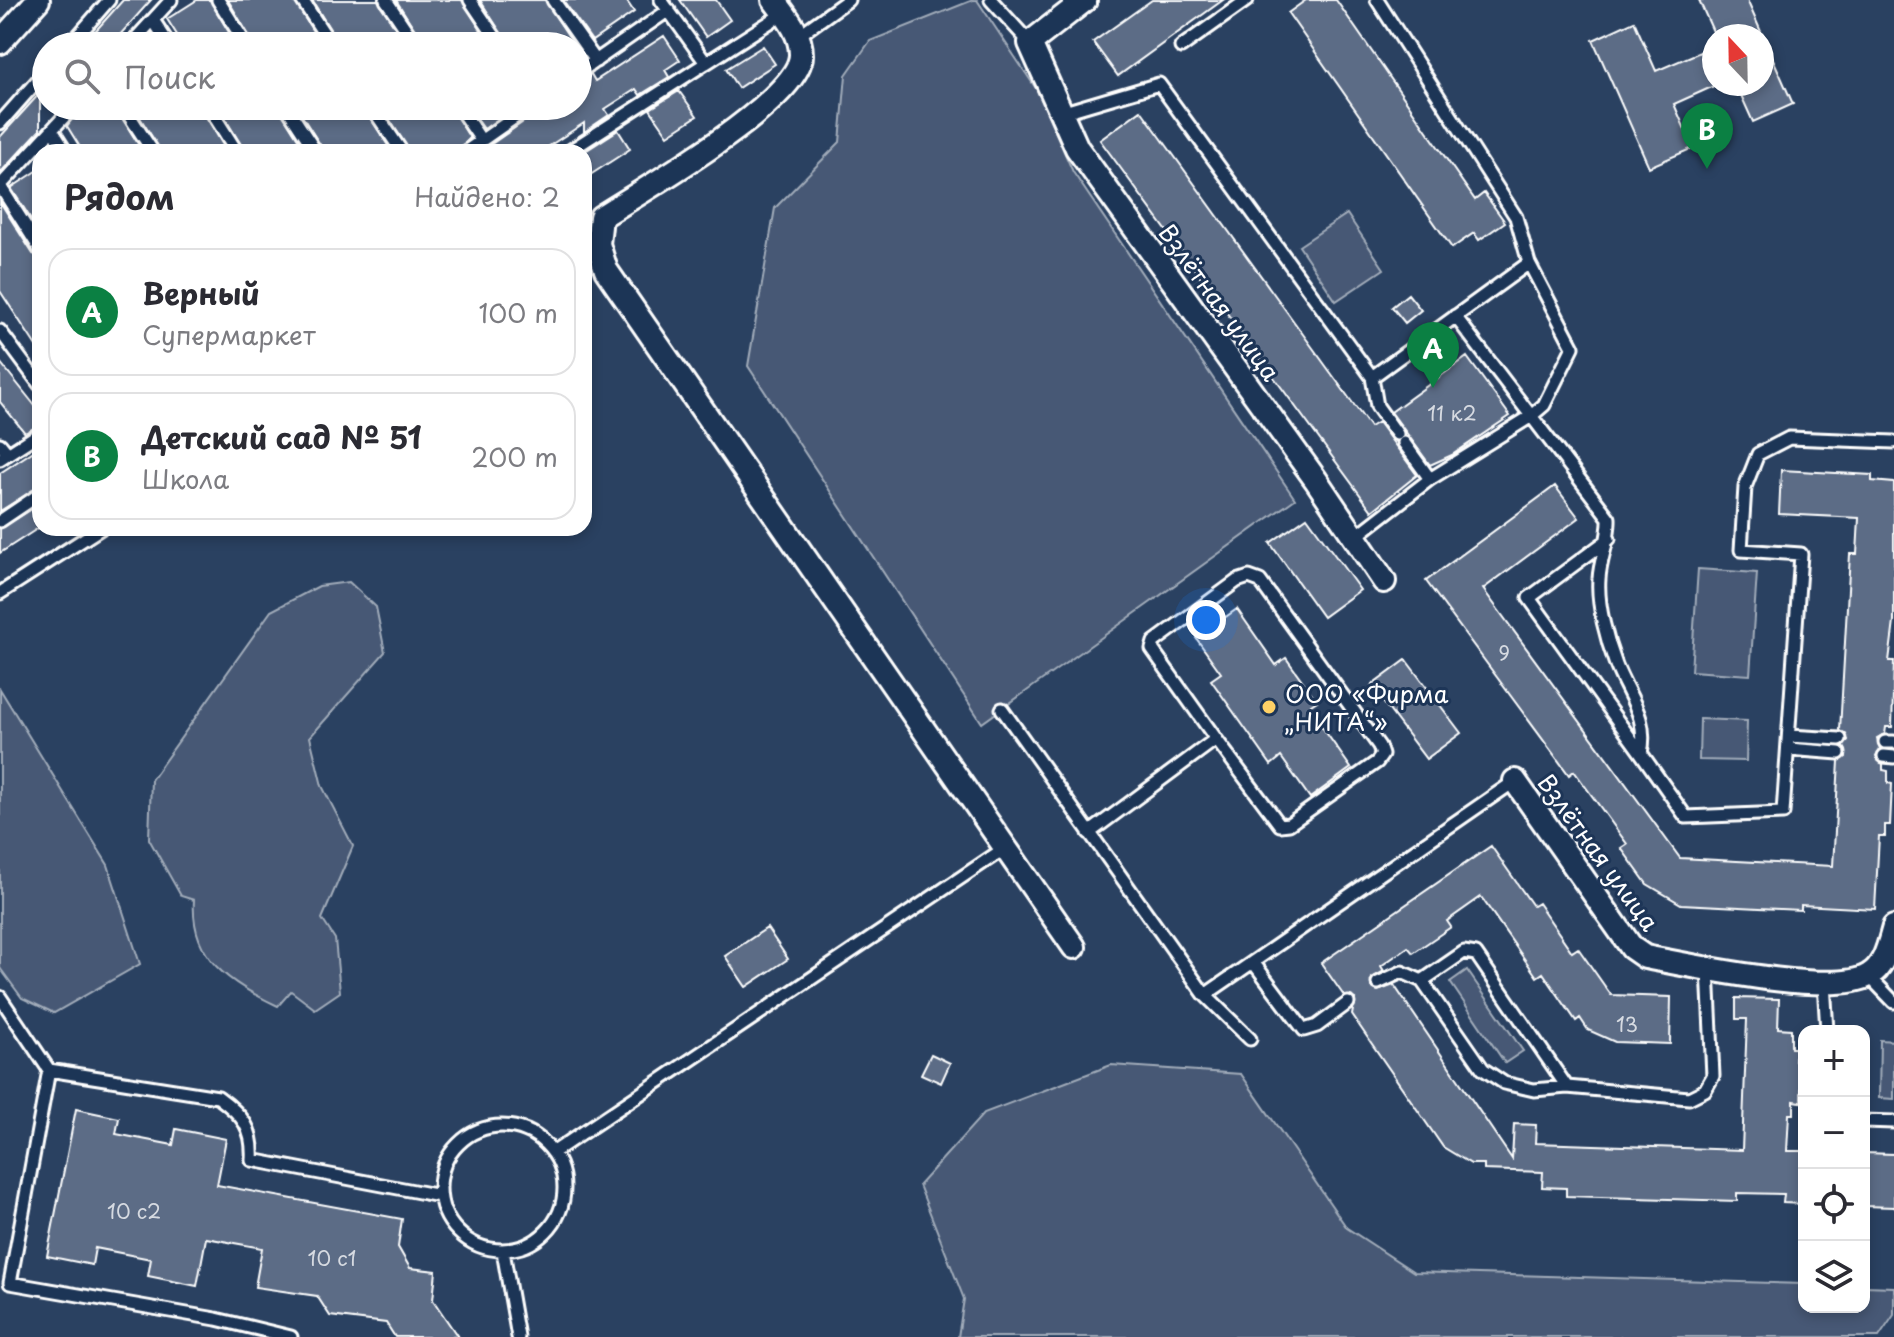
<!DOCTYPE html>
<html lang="ru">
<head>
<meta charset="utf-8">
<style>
  :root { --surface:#fff; --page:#f2f2f3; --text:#2b2b33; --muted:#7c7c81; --line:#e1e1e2; --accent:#0b8043 }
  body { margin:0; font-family:"Playpen Sans",sans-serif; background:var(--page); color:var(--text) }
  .controls { position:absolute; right:24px; bottom:24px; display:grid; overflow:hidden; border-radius:16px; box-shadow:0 4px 12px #0003 }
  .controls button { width:72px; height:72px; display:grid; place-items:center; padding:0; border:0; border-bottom:2px solid var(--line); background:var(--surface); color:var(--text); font:40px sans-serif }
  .compass { position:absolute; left:1702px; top:24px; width:72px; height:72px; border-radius:50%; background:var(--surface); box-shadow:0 4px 12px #0003; rotate:338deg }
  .you { position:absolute; left:1206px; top:620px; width:28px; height:28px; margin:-20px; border:6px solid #fff; border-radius:50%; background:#1a73e8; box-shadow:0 0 0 12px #1a73e833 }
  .badge { display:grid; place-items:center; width:52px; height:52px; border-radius:50%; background:var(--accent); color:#fff; font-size:26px; font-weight:700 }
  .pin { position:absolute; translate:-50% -66px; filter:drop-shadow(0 2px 4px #0008) }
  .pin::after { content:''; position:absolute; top:42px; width:28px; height:24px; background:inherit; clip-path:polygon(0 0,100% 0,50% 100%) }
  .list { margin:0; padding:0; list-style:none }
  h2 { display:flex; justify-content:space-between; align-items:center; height:104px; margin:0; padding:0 32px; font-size:34px }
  h2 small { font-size:26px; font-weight:400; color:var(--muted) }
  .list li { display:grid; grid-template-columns:52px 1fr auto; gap:24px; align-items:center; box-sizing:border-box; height:128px; margin:0 16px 16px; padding:0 16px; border:2px solid var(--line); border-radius:24px }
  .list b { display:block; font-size:30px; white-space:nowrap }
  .list p { margin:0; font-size:26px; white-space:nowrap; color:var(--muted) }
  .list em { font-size:26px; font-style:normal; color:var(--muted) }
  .icon { flex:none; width:44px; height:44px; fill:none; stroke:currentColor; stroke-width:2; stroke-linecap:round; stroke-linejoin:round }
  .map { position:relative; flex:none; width:1894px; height:1337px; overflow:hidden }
  .search { position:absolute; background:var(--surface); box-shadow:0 4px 12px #0003; left:32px; top:32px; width:560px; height:88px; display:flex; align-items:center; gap:20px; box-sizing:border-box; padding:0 28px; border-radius:44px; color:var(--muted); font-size:30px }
  .panel { position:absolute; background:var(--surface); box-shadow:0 4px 12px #0003; left:32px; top:144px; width:560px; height:392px; border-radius:24px }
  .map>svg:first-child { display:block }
  .green { fill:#465975; stroke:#a2acba; stroke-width:2 }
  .building { fill:#5b6c86; stroke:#fff; stroke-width:2 }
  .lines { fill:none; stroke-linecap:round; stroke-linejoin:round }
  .lane-casing { stroke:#fff; stroke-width:17 }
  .street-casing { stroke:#fff; stroke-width:28 }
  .lane { stroke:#1d3557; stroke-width:11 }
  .street { stroke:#1d3557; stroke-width:22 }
  .poi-dot { fill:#ffd166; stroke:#1d3557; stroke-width:3 }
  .labels { text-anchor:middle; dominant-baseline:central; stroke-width:6; stroke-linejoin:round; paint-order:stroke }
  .number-label { font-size:20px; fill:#d6dae1 }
  .street-label { font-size:24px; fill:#fff; stroke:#1d3557 }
  .poi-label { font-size:24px; fill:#fff; stroke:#1d3557; text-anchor:start }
</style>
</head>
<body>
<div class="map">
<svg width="1894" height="1337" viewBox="0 0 1894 1337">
  <rect width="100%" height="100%" fill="#2a4161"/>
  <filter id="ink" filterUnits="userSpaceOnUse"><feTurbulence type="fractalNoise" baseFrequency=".0125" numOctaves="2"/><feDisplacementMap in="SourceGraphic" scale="16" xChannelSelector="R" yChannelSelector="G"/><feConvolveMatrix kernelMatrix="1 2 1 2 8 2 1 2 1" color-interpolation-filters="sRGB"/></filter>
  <g filter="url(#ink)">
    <path class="green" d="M 973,0 L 977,0 L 1037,90 L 1073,172 L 1295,499 L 982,723 L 748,366 L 775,208 L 840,142 L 846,75 L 870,41 Z
      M 1347,214 L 1384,269 L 1336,301 L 1299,246 Z
      M 1698,569 L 1757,573 L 1750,675 L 1691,671 Z
      M 349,582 L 376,607 L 385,652 L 310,737 L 322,786 L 353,846 L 322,919 L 335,939 L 340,992 L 315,1009 L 291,991 L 278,1006 C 230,983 190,959 194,900 L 181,896 L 149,839 L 151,780 L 271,611 L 319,586 Z
      M 0,689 L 108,865 L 140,964 L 54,1013 L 22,998 L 0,968 Z
      M 1700,719 L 1747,721 L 1746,761 L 1699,760 Z
      M 1467,970 L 1523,1051 L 1505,1063 L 1450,982 Z
      M 1880,1040 L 1894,1041 L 1894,1099 L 1879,1098 Z
      M 1111,1065 L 1241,1074 L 1347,1228 L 1414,1272 L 1804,1284 L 1804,1307 L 1864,1307 L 1864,1286 L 1894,1287 L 1894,1315 L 1879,1337 L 958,1337 L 964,1299 L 919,1185 L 984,1113 Z"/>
    <path class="building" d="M 123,0 L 151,0 L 110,46 L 82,46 Z
      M 197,0 L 210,0 L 237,46 L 184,46 L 167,19 Z
      M 228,0 L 294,0 L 322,46 L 255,46 Z
      M 312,0 L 378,0 L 407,46 L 340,46 Z
      M 396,0 L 462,0 L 491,46 L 425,46 Z
      M 480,0 L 545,0 L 575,46 L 509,46 Z
      M 563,0 L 626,0 L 634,12 L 592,41 Z
      M 680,0 L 716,0 L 730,20 L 706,37 Z
      M 1152,0 L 1223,0 L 1118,76 L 1093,42 Z
      M 1306,0 L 1336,0 L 1475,200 L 1484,193 L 1505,222 L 1479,240 L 1474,233 L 1452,248 L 1288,13 Z
      M 1699,0 L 1747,0 L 1793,104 L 1753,122 L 1736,84 L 1762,84 L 1762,36 L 1715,36 Z
      M 1634,21 L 1656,71 L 1714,46 L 1714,86 L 1674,104 L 1693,148 L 1649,167 L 1593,40 Z
      M 664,36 L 680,60 L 665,70 L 669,77 L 640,95 L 636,89 L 605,109 L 609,115 L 584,132 L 584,123 L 540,152 L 480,152 L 536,113 L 539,106 L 578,106 L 578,81 L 591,74 L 595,81 Z
      M 763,46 L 775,64 L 738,88 L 726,69 Z
      M 679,91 L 697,116 L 668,135 L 650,109 Z
      M 40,93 L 40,130 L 0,173 L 0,137 Z
      M 82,106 L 115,106 L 143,152 L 83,152 L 67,126 Z
      M 133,106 L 200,106 L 227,152 L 161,152 Z
      M 218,106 L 278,106 L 306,152 L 245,152 Z
      M 296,106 L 363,106 L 392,152 L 324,152 Z
      M 381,106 L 450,106 L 470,138 L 457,152 L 410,152 Z
      M 468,106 L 516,106 L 484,129 Z
      M 1141,110 L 1370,427 L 1378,422 L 1417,475 L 1372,511 L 1100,140 Z
      M 618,130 L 630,149 L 584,179 L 584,152 Z
      M 40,169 L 40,233 L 11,188 Z
      M 0,202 L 33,254 L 40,257 L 40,352 L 0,291 Z
      M 1408,294 L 1421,310 L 1405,323 L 1392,307 Z
      M 1467,357 L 1510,416 L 1452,455 L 1430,465 L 1391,412 Z
      M 0,362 L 40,412 L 40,425 L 25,433 L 0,402 Z
      M 40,443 L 40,486 L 0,511 L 0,473 L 38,448 L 36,446 Z
      M 1781,470 L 1872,475 L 1872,481 L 1894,483 L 1894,622 L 1889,661 L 1894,661 L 1892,727 L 1886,727 L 1885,734 L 1877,738 L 1880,749 L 1876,756 L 1883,764 L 1883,770 L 1888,771 L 1888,783 L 1892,784 L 1890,825 L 1885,825 L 1885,836 L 1879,836 L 1875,909 L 1801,905 L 1801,910 L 1681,904 L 1647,884 L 1621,848 L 1627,844 L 1574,771 L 1569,775 L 1426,581 L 1555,486 L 1579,518 L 1483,589 L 1680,858 L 1833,866 L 1839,761 L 1846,757 L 1844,746 L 1848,740 L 1840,730 L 1850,554 L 1857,554 L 1859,518 L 1779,514 Z
      M 40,504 L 40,527 L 0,553 L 0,529 Z
      M 1307,517 L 1360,590 L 1323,617 L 1270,543 Z
      M 1237,609 L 1276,665 L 1286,658 L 1317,701 L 1308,707 L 1351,768 L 1310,798 L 1281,757 L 1271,765 L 1211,680 L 1221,673 L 1196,638 Z
      M 1406,660 L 1461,733 L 1426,759 L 1371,686 Z
      M 1491,846 L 1533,906 L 1538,903 L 1572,952 L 1578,948 L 1611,995 L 1671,997 L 1670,1044 L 1615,1042 L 1588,1030 L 1580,1018 L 1576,1021 L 1543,973 L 1537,977 L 1481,897 L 1447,921 L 1451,927 L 1413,953 L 1408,947 L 1381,966 L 1384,971 L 1372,978 L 1371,987 L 1378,991 L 1394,985 L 1512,1159 L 1514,1124 L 1536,1125 L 1535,1143 L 1742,1150 L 1747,1019 L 1736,1019 L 1736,998 L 1779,999 L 1778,1028 L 1791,1029 L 1791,1048 L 1796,1048 L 1795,1061 L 1802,1061 L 1801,1102 L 1794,1101 L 1794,1114 L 1789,1114 L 1787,1151 L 1804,1151 L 1804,1204 L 1783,1203 L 1784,1194 L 1737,1193 L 1737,1201 L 1566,1196 L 1566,1188 L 1542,1187 L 1543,1172 L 1484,1170 L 1484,1164 L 1471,1164 L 1443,1147 L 1352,1015 L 1355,999 L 1344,996 L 1321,963 Z
      M 767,928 L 788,959 L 746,987 L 725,956 Z
      M 931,1054 L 950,1063 L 941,1083 L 921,1074 Z
      M 76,1109 L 119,1118 L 116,1134 L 173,1145 L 176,1129 L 226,1139 L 217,1185 L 402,1219 L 398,1247 L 410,1268 L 436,1271 L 433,1300 L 458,1337 L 395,1337 L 386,1323 L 330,1316 L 317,1296 L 255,1287 L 262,1248 L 206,1238 L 197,1286 L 148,1276 L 151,1259 L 95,1248 L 92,1265 L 47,1256 Z
      M 1864,1153 L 1894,1154 L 1894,1207 L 1864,1206 Z"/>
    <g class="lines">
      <g class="lane-casing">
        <path id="lane" d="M 218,0 L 247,46
          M 302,0 L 332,46
          M 386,0 L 417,46
          M 470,0 L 501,46
          M 553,0 L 596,61
          M 991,0 L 1030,43
          M 153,20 L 170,46
          M 798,36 L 848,0
          M 69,46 L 109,0
          M 129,46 L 171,0
          M 1181,47 L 1247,0
          M 706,63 L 784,13
          M 578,73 L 669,10
          M 123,106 L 153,152
          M 208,106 L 237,152
          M 286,106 L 316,152
          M 371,106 L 402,152
          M 458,106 L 481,140
          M 1061,113 L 1159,84 L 1372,377 L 1529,263
          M 0,123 L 46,71
          M 52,130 L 66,152
          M 465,152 L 531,106
          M 568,152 L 706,63 L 661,0
          M 0,186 L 74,106
          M 0,186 L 40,249
          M 1455,316 L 1609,518 C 1610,540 1600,558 1599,579 C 1597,605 1607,641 1616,665 C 1628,696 1649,718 1641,753 L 1686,817 L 1783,813 L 1801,554 L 1741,550 L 1745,487 L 1758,454 L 1789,438 L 1894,442
          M 0,331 L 40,385
          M 1372,377 L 1377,406 L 1397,434
          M 1404,443 L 1430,479
          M 0,444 L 8,454
          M 0,459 L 40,433
          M 0,521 L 40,494
          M 1354,538 L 1430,479 L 1530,417 L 1544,405 L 1573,347 L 1529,263 L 1516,217 L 1377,0
          M 1609,539 L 1529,598 L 1641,753
          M 0,593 L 101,528
          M 1002,709 L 1205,995 L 1250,1039
          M 1789,736 L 1840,739
          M 1885,742 L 1894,742
          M 1788,749 L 1839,753
          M 1884,756 L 1894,757
          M 1089,833 L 1216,739 L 1280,825 L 1289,824 L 1377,762 L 1382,755 L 1379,746 L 1260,581 L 1249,577 L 1237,581 L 1154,642 L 1152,649 L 1216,739
          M 1253,962 L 1304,1030 L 1317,1026 L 1348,1003
          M 1869,976 L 1894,1002
          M 1378,983 L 1402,972 L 1422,981
          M 1824,983 L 1827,1031
          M 1205,995 L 1515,781
          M 0,997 L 49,1070 L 218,1097 C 243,1115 254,1129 252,1160 L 440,1196
          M 49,1070 L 10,1283 L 216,1319 L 291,1337
          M 1567,1087 L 1476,954 L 1464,952 L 1422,981 L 1483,1069 L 1504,1083 L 1534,1090 L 1567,1087 L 1689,1098 L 1705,1090 L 1713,1076 L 1708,968
          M 1864,1121 L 1894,1122
          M440 1188a62 62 0 1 1 124 0a62 62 0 1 1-124 0Z
          M 554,1152 L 1005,848
          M 503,1251 L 518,1337"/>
      </g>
      <g class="street-casing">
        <path id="street" d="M 774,0 C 786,16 801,33 801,54 C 802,100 641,191 601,217 L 598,244 L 606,270 L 1074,947
          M 1085,0 L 1030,43 L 1077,148 L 1316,480 L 1384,581
          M 0,42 L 38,0
          M 1515,781 L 1632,948 L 1645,957 C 1689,965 1834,997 1869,975 C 1885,966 1889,944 1894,927"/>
      </g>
      <use href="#lane" class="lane"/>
      <use href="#street" class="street"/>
    </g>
  </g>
  <circle class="poi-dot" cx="1269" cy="707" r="8"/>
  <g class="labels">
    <g class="number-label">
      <text x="1452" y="413">11 к2</text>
      <text x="1504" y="653">9</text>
      <text x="1627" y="1024">13</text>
      <text x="134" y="1211">10 с2</text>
      <text x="332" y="1258">10 с1</text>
    </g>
    <g class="street-label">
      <text transform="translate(1220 302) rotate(54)">Взлётная улица</text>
      <text transform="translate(1599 852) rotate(54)">Взлётная улица</text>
    </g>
    <g class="poi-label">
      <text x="1285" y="693">ООО «Фирма<tspan x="1285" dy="28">„НИТА“»</tspan></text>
    </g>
  </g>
</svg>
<div class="controls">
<button>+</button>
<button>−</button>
<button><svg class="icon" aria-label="locate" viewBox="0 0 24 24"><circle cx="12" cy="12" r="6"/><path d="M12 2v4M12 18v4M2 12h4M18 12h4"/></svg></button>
<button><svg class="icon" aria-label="layers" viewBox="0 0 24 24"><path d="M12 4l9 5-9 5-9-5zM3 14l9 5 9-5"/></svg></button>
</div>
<svg class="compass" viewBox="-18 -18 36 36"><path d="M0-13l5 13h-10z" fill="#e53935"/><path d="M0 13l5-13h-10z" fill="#7c7c81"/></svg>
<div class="you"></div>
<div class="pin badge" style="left:1433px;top:388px">A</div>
<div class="pin badge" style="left:1707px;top:169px">B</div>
<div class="search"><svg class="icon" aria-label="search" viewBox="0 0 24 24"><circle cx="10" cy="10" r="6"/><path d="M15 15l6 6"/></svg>Поиск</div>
<section class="panel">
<h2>Рядом<small>Найдено: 2</small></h2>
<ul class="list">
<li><span class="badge">A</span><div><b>Верный</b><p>Супермаркет</p></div><em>100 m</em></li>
<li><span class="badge">B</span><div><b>Детский сад № 51</b><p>Школа</p></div><em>200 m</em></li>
</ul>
</section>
</div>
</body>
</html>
